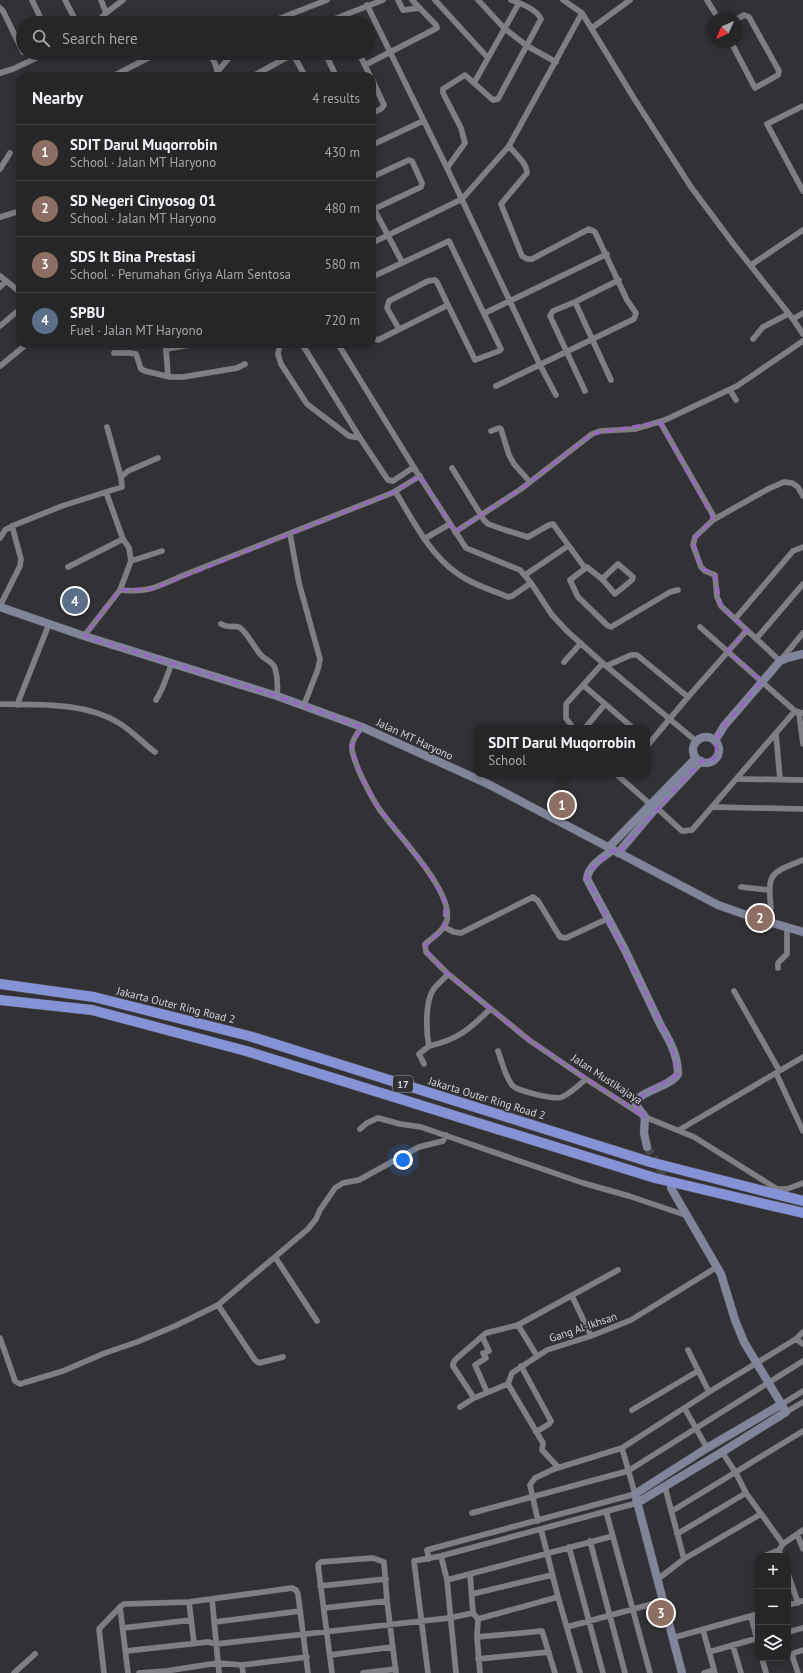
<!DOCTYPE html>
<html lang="en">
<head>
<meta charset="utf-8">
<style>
  :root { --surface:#262628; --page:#2e2e30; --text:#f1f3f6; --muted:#a4a5a8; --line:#424345; --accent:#95cc3b }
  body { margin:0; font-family:"PT Sans",sans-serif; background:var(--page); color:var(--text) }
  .controls { position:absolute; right:12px; bottom:12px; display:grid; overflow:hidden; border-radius:8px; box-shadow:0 2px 10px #0003 }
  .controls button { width:36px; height:36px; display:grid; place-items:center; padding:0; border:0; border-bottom:1px solid var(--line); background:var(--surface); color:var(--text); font:20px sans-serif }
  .compass { position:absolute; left:707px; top:12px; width:36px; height:36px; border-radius:50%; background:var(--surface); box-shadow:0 2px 10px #0003; rotate:225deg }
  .you { position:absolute; left:403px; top:1160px; width:14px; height:14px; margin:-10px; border:3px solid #fff; border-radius:50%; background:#1a73e8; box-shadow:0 0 0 6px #1a73e833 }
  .badge { display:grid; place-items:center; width:26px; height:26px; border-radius:50%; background:var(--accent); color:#fff; font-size:13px; font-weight:700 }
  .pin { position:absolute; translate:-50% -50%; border:2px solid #fff; box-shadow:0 1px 4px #0006 }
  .popup { position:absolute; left:474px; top:725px; width:176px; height:52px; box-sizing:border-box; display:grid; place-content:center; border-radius:8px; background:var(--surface); filter:drop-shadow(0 1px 3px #0005); font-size:13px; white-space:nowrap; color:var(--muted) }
  .popup b { font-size:15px; color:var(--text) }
  .popup::after { content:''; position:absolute; left:50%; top:100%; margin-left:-8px; border:8px solid transparent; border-top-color:var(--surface) }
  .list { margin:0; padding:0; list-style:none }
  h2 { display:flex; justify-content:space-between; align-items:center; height:52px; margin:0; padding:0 16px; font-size:17px }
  h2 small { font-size:13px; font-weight:400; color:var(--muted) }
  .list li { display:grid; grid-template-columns:26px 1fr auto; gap:12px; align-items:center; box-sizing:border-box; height:56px; padding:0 16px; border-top:1px solid var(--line) }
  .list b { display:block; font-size:15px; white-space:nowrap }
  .list p { margin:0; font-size:13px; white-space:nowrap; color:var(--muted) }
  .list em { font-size:13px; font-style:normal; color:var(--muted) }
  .icon { flex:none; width:22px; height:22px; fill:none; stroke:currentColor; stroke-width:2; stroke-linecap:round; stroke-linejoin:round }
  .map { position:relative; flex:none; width:803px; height:1673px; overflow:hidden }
  .search { position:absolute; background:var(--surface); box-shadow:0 2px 10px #0003; left:16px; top:16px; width:360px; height:44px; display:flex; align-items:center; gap:10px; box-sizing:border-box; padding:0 14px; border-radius:22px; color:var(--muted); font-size:15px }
  .panel { position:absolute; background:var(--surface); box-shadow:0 2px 10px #0003; left:16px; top:72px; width:360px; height:276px; border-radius:12px }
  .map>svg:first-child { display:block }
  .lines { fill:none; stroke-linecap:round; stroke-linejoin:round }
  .secondary-tunnel { stroke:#4a4a4e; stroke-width:8; stroke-dasharray:8 4; stroke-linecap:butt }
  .street-casing { stroke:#4d4e50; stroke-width:6 }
  .secondary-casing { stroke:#4d4e50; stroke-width:9 }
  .highway-casing { stroke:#4d4e50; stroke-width:11 }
  .street { stroke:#7f7f83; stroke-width:5.5 }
  .secondary { stroke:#81859c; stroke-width:8 }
  .highway { stroke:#8692d6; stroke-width:10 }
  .marked { fill:none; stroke:#9966c6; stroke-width:3; stroke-dasharray:8 5; stroke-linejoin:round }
  .labels { text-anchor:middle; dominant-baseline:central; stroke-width:3.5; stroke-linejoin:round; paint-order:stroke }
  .shield { fill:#323236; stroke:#a1a2a5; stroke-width:1 }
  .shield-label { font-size:10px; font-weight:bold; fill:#d1d2d4 }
  .street-label { font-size:11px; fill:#d1d2d4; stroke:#323236 }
</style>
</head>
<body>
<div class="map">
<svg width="803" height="1673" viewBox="0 0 803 1673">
  <rect width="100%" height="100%" fill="#323236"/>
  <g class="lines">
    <path class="secondary-tunnel" d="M 647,1147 L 669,1184"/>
    <g class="street-casing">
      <path id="street" d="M 32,0 L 43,23
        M 65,0 L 77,23
        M 398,0 L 403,10 L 420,8
        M 435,0 L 488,58
        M 478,0 L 504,28 L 527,46 L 556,62
        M 563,0 L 582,13 L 635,100 L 691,187 L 735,246 L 793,319 L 803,334
        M 707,0 L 718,18
        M 367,5 L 447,168 L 540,365 L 556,395
        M 0,8 L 3,11 L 23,52
        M 106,13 L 123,0
        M 96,23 L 106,13 L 101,0
        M 268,23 L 327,0
        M 324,23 L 383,0
        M 592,28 L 630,0
        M 731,42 L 755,88 L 778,75 L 779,71 L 749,17 L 744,15 L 737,19
        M 209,53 C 214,60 218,68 217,76
        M 325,53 L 336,76
        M 359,53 L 370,76
        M 293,54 L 305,76
        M 365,65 L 437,28 L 436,25 L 412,0
        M 218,71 L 233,53
        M 0,73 L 13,69 L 47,53
        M 113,76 L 158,53
        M 253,76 L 295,53
        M 372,79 L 384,105 L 381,109 L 372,113
        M 474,83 L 519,3
        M 803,106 L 767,124 L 803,191
        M 372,145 L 423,121
        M 447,168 L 465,143 L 461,128 L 443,93 L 443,89 L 465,75 L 493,100 L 498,99 L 541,19 C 537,10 520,3 511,0
        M 0,169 L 10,153
        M 372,177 L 409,160 L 412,161 L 422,183 L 421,187 L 372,210
        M 374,209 L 402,262
        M 0,217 L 20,211
        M 372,243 L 462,199 L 509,146 L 582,13
        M 751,265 L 803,230
        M 0,276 L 20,292
        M 372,277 L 449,241 L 501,349 L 499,351 L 475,360 L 448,305 L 378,340 L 372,338
        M 0,287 L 6,281
        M 575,302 L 611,380
        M 485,313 L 607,254
        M 793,319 L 803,313
        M 0,326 L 20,309
        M 399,329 L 387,308 L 389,301 L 428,281 L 435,280 L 437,282 L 448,305
        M 753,339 L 763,327 L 788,314
        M 166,344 L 166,349 L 195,344
        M 280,344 L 278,354 L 281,364 L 307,404 L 349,436 L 360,438
        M 302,344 L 360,438 L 388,480 L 393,481 L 414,467
        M 338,344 L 418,474 L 466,548 L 520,570 L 531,583 L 552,615 L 568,632 L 606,666 L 696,741
        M 166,349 L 168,376
        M 114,353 L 130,353 L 136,354 L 141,369 L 145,371 L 170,377 L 183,377 L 237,368 L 245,364
        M 0,366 L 27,344
        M 496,386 L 634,319 L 636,313 L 627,300 L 595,232 L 589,229 L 532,259 L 527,259 L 522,256 L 501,204 L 527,173 C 527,163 515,154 509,146
        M 730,390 L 736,400
        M 585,391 L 550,316 L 553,311 L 575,302 L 619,280
        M 660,422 L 713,515 L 713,520 L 695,537 L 693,545 L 701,567 L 705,571 L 715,575 L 717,597 L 721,606 L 780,661 L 803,633
        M 107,427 L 121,477
        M 491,431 L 499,428 L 501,429 L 509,455 L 514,464 L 530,482
        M 452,468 L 484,520 L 488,524 L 505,530 L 528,537 L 549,525 L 553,524 L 585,568
        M 395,491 C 413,520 429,554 458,574 C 473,585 492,590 508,597 L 512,596 L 531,583
        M 713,520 L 768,489 L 784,482 L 792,483 L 798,487 L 803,496
        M 455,532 L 521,489 L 592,434 L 600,431 L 635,429 L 665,420 L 737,386 L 803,341
        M 290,534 L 299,583 L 320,659 L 318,669 L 304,705
        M 0,538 L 5,530 L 12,526 L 62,506 L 106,492
        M 424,539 L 450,524
        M 131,561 L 162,551
        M 68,567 L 123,539
        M 525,575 L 568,546
        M 602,579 L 615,594 L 632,580 L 633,577 L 618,564 L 602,579 L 587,567 L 570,580 L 578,597 L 608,626 L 611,627 L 670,592 L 678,590
        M 120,590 L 131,561 L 130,554 L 129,548 L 123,539 L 106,492 L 122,487 L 121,477 L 128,471 L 158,458
        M 0,606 L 20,566 L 21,559 L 12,526
        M 735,619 L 793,551 L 803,547
        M 221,624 C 229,629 234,625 239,627 C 247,632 254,647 260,654 C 264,660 272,660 275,668 C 278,678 278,686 277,696
        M 700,627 L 795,711 L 803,713
        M 84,636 L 120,590 C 150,593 158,586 184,575 L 392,493 L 420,476
        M 756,639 L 803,584
        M 564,662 L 581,643
        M 606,666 L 631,655 L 637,655 L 688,697
        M 583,685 L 633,728
        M 156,700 L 162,689 L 172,663
        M 0,704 C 39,705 85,702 119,723 C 132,731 143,743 155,752
        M 17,705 L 49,624
        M 799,713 L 803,744
        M 362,727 C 358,732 353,739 352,745 C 351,753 356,762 358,769 C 364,782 370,795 378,807 C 394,832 453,889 447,920 C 445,930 432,938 425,944 L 426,952 L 448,974 L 529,1040 L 586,1079 L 645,1117 L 694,1137 L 777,1189 L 787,1189 L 803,1183
        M 573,728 L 566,718 L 566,704 L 603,663
        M 585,728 L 605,704
        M 776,734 L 780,779
        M 647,746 L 688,697 L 747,630
        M 616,774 L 650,804
        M 738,779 L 803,780
        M 713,807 L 803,809
        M 657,808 L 682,831 L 692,830 L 795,711
        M 741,887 L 769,890
        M 771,908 C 767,872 771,873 803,860
        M 444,927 L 454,932 L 461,933 L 533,897 L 538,901 L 560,937 L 566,938 L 609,918
        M 778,968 L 778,963 L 787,954 L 787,928
        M 734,991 L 779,1070
        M 429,1046 C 457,1040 470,1029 490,1009
        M 498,1051 C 502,1062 505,1076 512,1085 C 517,1091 554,1100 562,1097 C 571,1093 579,1085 586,1079
        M 424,1064 L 419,1054 L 429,1046 C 426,1032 425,1003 433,990 C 437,984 444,979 448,974
        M 776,1073 L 803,1131
        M 360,1129 L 367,1123 L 378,1118 L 400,1124 L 421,1127 L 583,1183 L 629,1196 L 688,1216
        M 679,1130 L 803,1057
        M 275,1257 L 317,1321
        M 572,1296 L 591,1336
        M 218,1305 L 255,1360 L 259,1363 L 283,1357
        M 518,1325 L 537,1356
        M 482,1336 L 489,1351 L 483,1353 L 486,1358 L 475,1365 L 487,1392
        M 0,1338 L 13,1375 L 15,1381 L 20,1384 L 63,1371 L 105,1353 L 137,1342 L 175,1326 L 218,1305 L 308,1229 L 316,1219 L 320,1210 L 335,1188 L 343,1183 L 359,1180 L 419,1147 L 443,1141 L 446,1135
        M 796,1339 L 803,1344
        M 688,1350 L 709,1392
        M 521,1366 L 551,1421 L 549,1424 L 536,1432
        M 508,1384 L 543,1443 L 542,1450 L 558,1467
        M 474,1398 L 453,1366 L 453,1364 L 455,1360 L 486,1333 L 518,1325 L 618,1270
        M 782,1404 L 803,1391
        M 460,1407 L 474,1398 L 508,1384 L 512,1373 L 547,1350 L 591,1336 L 631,1320 L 717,1267
        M 685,1409 L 707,1448
        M 632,1410 L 698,1371
        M 786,1412 L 803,1402
        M 722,1452 L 736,1473 L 746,1493 L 783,1544
        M 665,1487 L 684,1559
        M 606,1511 L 650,1673
        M 672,1511 L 803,1431
        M 472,1513 L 628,1471 L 803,1361
        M 538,1521 L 530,1485 L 535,1478 L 554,1469 L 622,1448 L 709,1392 L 796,1339 L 803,1332
        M 541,1529 L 558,1597 L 580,1673
        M 677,1534 L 746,1493
        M 797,1534 L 803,1549
        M 590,1541 L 625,1673
        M 569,1547 L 603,1673
        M 779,1550 L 781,1556
        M 441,1556 L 447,1580 L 456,1673
        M 764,1556 L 779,1550 L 783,1544 L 803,1530
        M 429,1559 L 427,1550 L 635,1494 L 622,1448
        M 470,1574 L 473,1613 L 478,1619 L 477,1637 L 480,1673
        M 788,1574 L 798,1603
        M 658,1579 L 684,1559 L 761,1514
        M 447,1580 L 613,1536
        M 320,1586 L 386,1579
        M 472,1594 L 552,1575
        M 212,1599 L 219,1673
        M 189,1602 L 194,1643
        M 788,1605 L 803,1601
        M 324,1608 L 387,1601
        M 751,1616 L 758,1643
        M 478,1619 L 558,1597
        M 215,1622 L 300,1611
        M 567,1627 L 663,1601
        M 123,1628 L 191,1620
        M 703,1630 L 715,1673
        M 788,1632 L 803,1628
        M 477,1637 L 542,1631 L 555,1673
        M 672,1638 L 758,1614
        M 733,1646 L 741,1673
        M 126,1651 L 208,1642 L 216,1644 L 449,1618 L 473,1613
        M 709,1652 L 758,1638
        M 330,1655 L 392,1647
        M 762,1658 L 766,1673
        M 478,1659 L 549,1652
        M 242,1665 L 243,1673
        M 14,1673 L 35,1654
        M 104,1673 L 99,1629 L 120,1607
        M 128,1673 L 120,1607 L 124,1604 L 189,1602 L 292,1588 L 296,1590 L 298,1594 L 308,1673
        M 139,1673 L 166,1671 L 218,1663 L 242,1665 L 307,1657
        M 332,1673 L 318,1565 L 321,1562 L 373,1558 L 384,1562 L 387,1601 L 396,1673
        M 363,1673 L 396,1669
        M 428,1673 L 414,1561 L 441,1556 L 637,1503
        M 704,1673 L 714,1670
        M 798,1673 L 792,1655 L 794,1653 L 803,1650"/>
    </g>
    <g class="secondary-casing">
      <path id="secondary" d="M 0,607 L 84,636 L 277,696 L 362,727 L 488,784 L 718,905 L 752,917 L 803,932
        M693 750a13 13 0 1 1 26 0a13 13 0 1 1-26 0Z
        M 715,741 L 724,726 L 780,661 L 787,658 L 803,654
        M 609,847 L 696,758
        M 613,850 C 603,857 588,866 587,879 L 625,950 L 661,1026 C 670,1041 678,1056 678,1074 C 671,1086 647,1089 636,1100 L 636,1105 L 645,1117 L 644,1133 L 647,1147
        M 618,853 L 650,815 L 701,761
        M 637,1503 L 722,1452 L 786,1412 L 744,1342 L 735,1320 L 721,1274 L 671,1188
        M 682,1673 L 635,1494 L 707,1448 L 782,1404"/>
    </g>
    <g class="highway-casing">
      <path id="highway" d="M 0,984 L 94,997 L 249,1036 L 650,1162 L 803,1201
        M 0,1000 L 92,1010 L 246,1051 L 655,1178 L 803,1213"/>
    </g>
    <use href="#street" class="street"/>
    <use href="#secondary" class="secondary"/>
    <use href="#highway" class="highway"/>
  </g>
  <path class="marked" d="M 660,422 L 713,518 L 693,541 L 701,567 L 715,575 L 721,606 L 747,630 L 728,651 L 762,681 L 724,726 L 715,741 L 718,753 L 714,759 L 701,761 L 618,853 L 613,850 L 587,873 L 587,879 L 670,1041 L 678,1074 L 634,1101 L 645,1117 L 529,1040 L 448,974 L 424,948 L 444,927 L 445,901 L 425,867 L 378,807 L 364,783 L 351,747 L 362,727 L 277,696 L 84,636 L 120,590 L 153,589 L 392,493 L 420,476 L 455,532 L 521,489 L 592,434 Z"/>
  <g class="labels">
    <rect class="shield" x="393" y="1076" width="20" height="16" rx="3"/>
    <g class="shield-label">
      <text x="403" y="1084">17</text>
    </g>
    <g class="street-label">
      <text transform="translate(415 739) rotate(25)">Jalan MT Haryono</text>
      <text transform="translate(176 1005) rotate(14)">Jakarta Outer Ring Road 2</text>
      <text transform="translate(607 1079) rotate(33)">Jalan Mustikajaya</text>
      <text transform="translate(487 1098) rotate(17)">Jakarta Outer Ring Road 2</text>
      <text transform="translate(583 1327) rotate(-19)">Gang Al-Ikhsan</text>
    </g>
  </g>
</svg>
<div class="controls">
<button>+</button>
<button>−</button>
<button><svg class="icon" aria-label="layers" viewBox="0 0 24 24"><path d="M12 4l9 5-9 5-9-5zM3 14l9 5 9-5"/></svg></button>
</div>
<svg class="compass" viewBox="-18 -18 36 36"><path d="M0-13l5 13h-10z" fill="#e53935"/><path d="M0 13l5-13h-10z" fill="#a4a5a8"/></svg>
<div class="you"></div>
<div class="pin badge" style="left:562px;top:805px;background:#8d6e63">1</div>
<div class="popup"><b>SDIT Darul Muqorrobin</b>School</div>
<div class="pin badge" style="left:760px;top:918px;background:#8d6e63">2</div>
<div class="pin badge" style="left:661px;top:1613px;background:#8d6e63">3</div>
<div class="pin badge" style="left:75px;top:601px;background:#5c6f8a">4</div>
<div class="search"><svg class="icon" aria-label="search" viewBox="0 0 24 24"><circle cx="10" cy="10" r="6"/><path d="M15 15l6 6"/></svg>Search here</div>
<section class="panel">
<h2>Nearby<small>4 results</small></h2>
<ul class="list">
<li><span class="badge" style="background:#8d6e63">1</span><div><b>SDIT Darul Muqorrobin</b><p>School · Jalan MT Haryono</p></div><em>430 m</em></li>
<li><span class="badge" style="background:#8d6e63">2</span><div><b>SD Negeri Cinyosog 01</b><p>School · Jalan MT Haryono</p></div><em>480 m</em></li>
<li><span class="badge" style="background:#8d6e63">3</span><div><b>SDS It Bina Prestasi</b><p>School · Perumahan Griya Alam Sentosa</p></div><em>580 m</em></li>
<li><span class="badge" style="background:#5c6f8a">4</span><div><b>SPBU</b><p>Fuel · Jalan MT Haryono</p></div><em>720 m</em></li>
</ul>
</section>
</div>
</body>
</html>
